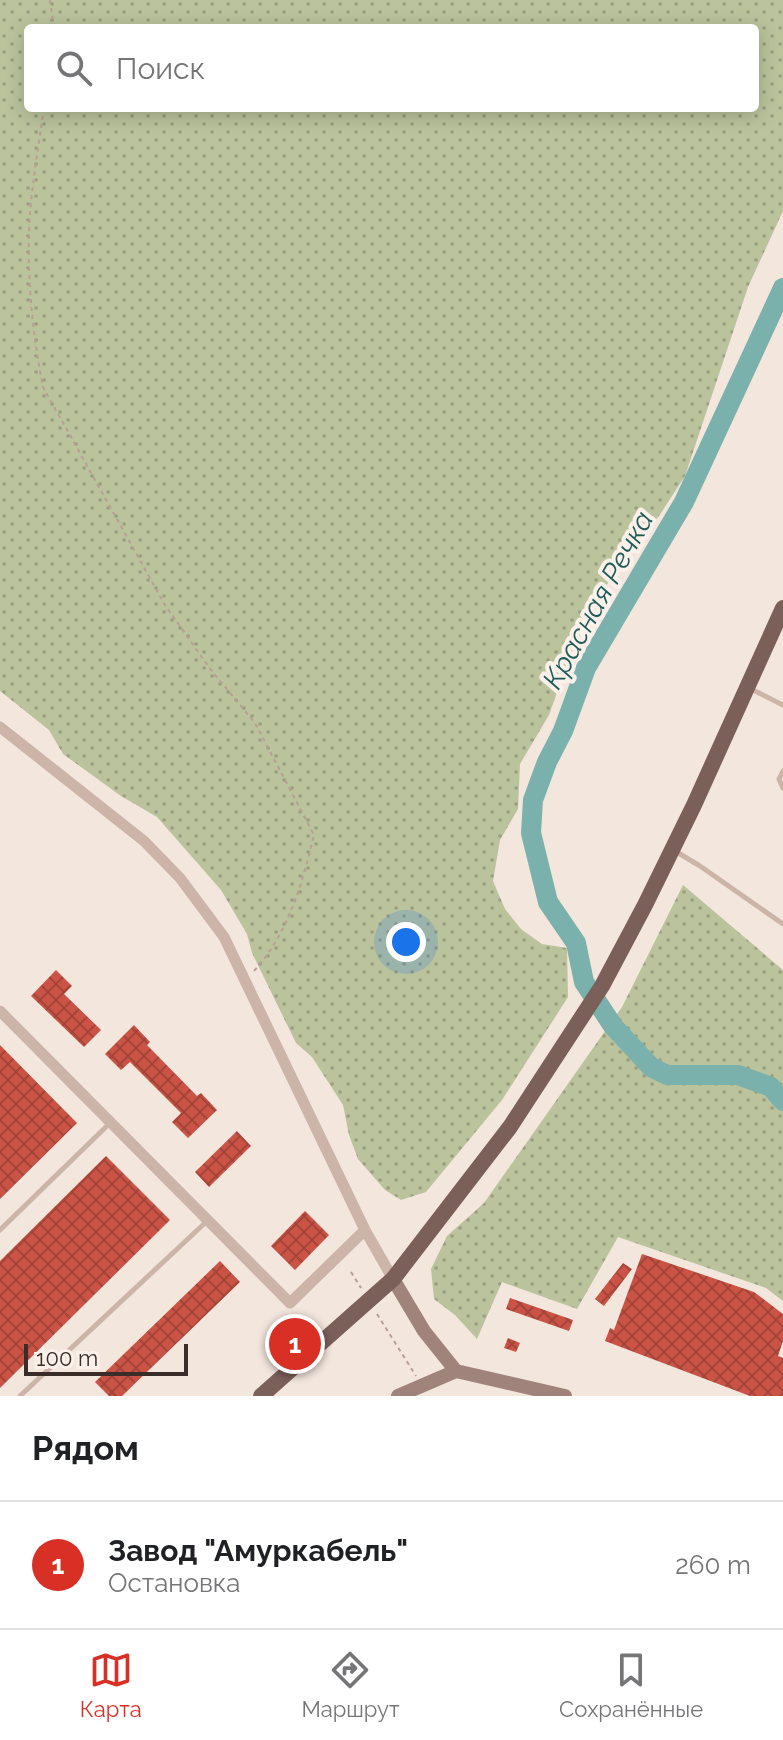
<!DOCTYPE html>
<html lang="ru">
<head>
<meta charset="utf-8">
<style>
  :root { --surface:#fff; --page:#f6f6f6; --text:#202124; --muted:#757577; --line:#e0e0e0; --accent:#d93025 }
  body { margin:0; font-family:Raleway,sans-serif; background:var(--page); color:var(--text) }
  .scale { position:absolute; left:24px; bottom:20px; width:164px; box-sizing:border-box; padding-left:8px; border:4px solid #392c29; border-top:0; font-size:22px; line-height:28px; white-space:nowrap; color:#392c29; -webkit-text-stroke:6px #fbf1ea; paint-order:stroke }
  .you { position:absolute; left:406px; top:942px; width:28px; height:28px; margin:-20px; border:6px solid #fff; border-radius:50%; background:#1a73e8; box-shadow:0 0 0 12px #1a73e833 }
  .badge { display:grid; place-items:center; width:52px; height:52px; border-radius:50%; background:var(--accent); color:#fff; font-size:26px; font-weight:700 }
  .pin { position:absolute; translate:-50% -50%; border:4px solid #fff; box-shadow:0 2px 8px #0006 }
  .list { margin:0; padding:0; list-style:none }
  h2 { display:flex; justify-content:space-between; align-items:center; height:104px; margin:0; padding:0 32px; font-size:34px }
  h2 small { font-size:26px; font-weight:400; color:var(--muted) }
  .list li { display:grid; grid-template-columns:52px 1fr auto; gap:24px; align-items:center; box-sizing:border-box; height:128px; padding:0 32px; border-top:2px solid var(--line) }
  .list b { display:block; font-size:30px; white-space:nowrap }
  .list p { margin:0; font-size:26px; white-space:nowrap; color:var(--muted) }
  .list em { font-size:26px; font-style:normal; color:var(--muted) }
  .icon { flex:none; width:44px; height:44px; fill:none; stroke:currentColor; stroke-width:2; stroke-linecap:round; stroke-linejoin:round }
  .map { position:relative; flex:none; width:783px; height:1396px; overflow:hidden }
  .search { position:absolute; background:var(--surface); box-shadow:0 4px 20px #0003; left:24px; right:24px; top:24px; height:88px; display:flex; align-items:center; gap:20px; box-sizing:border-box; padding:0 28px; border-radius:8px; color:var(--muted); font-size:30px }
  .sheet { height:232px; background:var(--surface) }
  nav { display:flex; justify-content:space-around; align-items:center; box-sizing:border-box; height:112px; border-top:2px solid var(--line); background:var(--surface); font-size:22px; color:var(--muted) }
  nav a { display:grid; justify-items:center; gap:4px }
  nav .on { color:var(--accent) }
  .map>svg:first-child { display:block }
  .grass { fill:url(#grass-dots); fill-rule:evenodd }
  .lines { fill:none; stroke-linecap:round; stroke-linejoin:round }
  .river { stroke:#7bb1ac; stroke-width:20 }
  .building { fill:url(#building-cross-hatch) }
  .path { stroke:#b89e93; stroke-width:2; stroke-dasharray:4 4; stroke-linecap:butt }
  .lane { stroke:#ccb4a9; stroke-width:5 }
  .street { stroke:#ccb4a9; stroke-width:11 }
  .secondary { stroke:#a0837a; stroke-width:14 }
  .primary { stroke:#7b605a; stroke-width:16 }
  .labels { text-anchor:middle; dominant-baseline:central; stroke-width:8; stroke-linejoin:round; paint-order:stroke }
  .water-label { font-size:28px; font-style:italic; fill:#1d5c58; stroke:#fbf1ea }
</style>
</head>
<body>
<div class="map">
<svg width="783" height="1396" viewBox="0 0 783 1396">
  <defs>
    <pattern id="grass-dots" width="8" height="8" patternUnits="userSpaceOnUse" patternTransform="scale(2)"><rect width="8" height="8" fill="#bbc39d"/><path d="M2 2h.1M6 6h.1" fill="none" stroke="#999f80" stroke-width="1.8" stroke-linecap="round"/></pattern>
    <pattern id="building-cross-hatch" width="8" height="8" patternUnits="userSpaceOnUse" patternTransform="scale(2)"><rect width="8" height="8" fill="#ca5345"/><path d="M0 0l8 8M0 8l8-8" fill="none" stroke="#a5453a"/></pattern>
  </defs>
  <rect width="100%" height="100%" fill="#f3e6dd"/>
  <path class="grass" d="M 0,0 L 783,0 L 783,211 L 748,287 L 685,476 L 659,516 L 629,550 L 601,594 L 571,653 L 549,715 L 520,764 L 518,809 L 500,840 L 493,881 L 505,909 L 521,929 L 542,944 L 567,948 L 568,997 L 502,1100 L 426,1192 L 401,1200 L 385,1190 L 358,1159 L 349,1135 L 343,1105 L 312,1057 L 296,1043 L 252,953 L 247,934 L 221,890 L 157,817 L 121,796 L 63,754 L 49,730 L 0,691 ZM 755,28 L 755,108 L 28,108 L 28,28 Z
    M 683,885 L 783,970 L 783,1301 L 766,1288 L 618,1237 L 577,1309 L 502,1282 L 477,1339 L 455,1315 L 434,1299 L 431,1269 L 447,1236 L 484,1203 L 622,1007 Z"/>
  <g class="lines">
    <path class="river" d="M 783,288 L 684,502 L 586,668 L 563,731 L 547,762 L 533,800 L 531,833 L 548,902 L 576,943 L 584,982 L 613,1026 L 651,1067 L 667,1075 L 738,1075 L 771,1087 L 783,1101"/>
  </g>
  <path class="building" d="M 56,970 L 72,986 L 64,994 L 101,1030 L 84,1047 L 31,996 Z
    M 134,1025 L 150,1042 L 147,1045 L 197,1096 L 201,1093 L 217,1110 L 188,1138 L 172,1122 L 181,1113 L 130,1062 L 121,1070 L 105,1054 Z
    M 0,1045 L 77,1123 L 0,1199 Z
    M 237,1131 L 251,1146 L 209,1187 L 195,1172 Z
    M 106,1156 L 170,1220 L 0,1388 L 0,1261 Z
    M 305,1211 L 329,1235 L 295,1270 L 271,1246 Z
    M 642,1254 L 754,1292 L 783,1314 L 783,1341 L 778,1356 L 783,1358 L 783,1396 L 750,1396 L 605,1341 L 610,1328 L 614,1330 Z
    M 220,1261 L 240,1282 L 122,1396 L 109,1396 L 95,1382 Z
    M 623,1263 L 632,1269 L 604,1306 L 595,1299 Z
    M 510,1298 L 573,1320 L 569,1331 L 506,1309 Z
    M 508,1338 L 520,1343 L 516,1352 L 504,1348 Z"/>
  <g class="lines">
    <path class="path" d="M 50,0 L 54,28
      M 44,108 C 39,143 33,178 30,213 C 26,269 32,332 43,387 L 165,605 L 211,670 L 255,723 L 314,835 C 302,885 288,933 254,971
      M 351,1272 L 361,1288
      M 377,1314 L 416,1376"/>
    <path class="lane" d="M 749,688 L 783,705
      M 783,771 L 779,779 L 783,788
      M 675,851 L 700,866 L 783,924
      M 0,1230 L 111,1122
      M 20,1396 L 206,1222"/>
    <path class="street" d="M 0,727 L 144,841 L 180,878 L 224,937 L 365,1230 L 393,1279
      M 0,1011 L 290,1303 L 365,1230"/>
    <path class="secondary" d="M 393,1279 L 424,1331 L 456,1371 L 565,1396
      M 398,1396 L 456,1371"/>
    <path class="primary" d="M 261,1396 L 393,1279 L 510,1127 L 602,986 L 645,905 L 694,805 L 783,608"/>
  </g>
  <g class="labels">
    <g class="water-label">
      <text transform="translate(598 600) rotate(-61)">Красная Речка</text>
    </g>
  </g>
</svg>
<div class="scale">100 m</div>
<div class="you"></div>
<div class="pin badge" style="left:295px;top:1344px">1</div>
<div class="search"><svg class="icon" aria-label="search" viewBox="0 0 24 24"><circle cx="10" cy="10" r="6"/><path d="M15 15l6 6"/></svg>Поиск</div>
</div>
<section class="sheet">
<h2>Рядом<small></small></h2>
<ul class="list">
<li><span class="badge">1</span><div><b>Завод &quot;Амуркабель&quot;</b><p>Остановка</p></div><em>260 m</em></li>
</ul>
</section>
<nav>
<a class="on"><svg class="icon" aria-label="map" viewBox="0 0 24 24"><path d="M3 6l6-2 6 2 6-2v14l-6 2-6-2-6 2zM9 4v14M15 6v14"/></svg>Карта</a>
<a><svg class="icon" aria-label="directions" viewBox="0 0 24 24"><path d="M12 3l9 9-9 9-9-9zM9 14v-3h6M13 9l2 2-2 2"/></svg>Маршрут</a>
<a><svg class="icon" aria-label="saved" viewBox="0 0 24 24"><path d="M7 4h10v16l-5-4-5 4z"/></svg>Сохранённые</a>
</nav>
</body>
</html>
